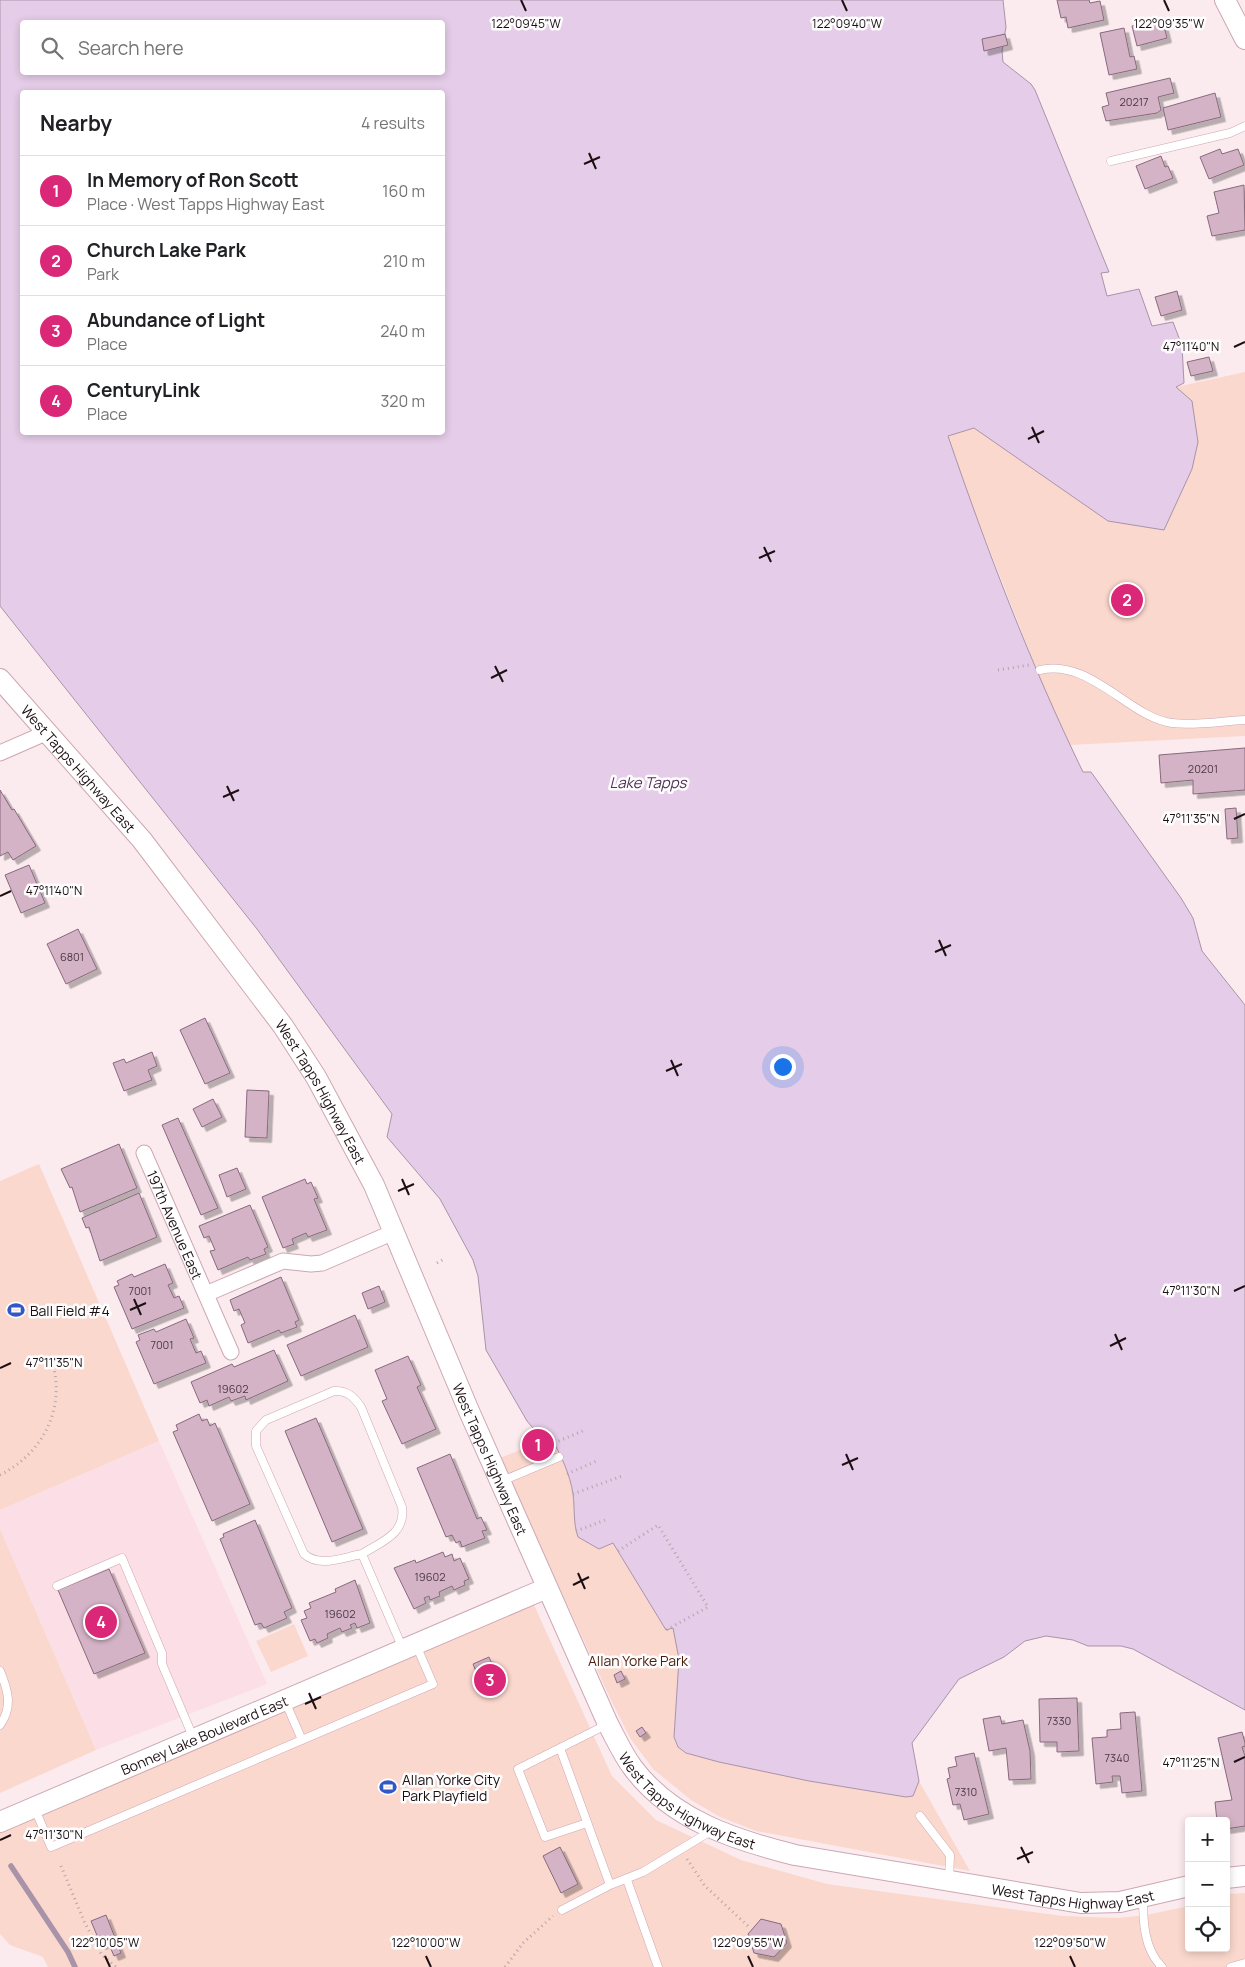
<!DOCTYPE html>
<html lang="en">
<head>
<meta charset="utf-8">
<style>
  :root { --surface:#fff; --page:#f2f2f2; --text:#202124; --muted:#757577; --line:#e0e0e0; --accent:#db2777 }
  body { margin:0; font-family:Manrope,sans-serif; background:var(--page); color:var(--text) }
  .controls { position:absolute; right:15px; bottom:15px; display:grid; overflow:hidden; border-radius:5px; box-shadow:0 2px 8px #0003 }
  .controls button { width:45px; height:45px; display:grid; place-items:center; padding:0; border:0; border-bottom:1px solid var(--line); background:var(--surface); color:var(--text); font:25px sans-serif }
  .you { position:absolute; left:782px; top:1066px; width:18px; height:18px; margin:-12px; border:4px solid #fff; border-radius:50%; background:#1a73e8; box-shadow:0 0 0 8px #1a73e833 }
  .badge { display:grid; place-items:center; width:32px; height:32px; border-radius:50%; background:var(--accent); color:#fff; font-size:16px; font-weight:700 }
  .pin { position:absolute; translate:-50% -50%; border:2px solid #fff; box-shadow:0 1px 5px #0006 }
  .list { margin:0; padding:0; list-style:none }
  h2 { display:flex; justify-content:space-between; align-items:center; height:65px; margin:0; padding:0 20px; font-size:21px }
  h2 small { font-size:16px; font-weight:400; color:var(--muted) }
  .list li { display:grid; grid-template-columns:32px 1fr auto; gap:15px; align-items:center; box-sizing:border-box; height:70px; padding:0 20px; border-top:1px solid var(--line) }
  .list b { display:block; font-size:19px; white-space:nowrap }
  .list p { margin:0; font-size:16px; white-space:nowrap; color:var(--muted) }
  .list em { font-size:16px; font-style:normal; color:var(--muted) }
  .icon { flex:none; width:28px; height:28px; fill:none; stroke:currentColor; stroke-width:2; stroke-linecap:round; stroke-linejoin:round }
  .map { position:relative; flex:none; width:1245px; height:1967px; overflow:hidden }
  .search { position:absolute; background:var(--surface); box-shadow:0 2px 8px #0003; left:20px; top:20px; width:425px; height:55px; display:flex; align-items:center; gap:12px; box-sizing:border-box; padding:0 18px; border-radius:5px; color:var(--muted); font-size:19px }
  .panel { position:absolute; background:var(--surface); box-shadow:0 2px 8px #0003; left:20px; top:90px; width:425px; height:345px; border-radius:5px }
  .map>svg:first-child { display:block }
  .built { fill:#fcdee6 }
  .green { fill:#fbd8ce }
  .water { fill:#e5cce8; stroke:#a993a8; fill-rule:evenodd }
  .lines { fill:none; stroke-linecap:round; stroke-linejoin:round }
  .stream { stroke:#a993a8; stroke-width:5.5 }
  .building { fill:#d4b3c7; stroke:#87697c; filter:url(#shadow) }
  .lane-casing { stroke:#cda7b2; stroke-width:9 }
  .street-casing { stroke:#cda7b2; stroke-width:17 }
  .secondary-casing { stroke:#cda7b2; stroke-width:22 }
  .path { stroke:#b4a5a9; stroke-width:3; stroke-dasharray:1 4; stroke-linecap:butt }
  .lane { stroke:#fff; stroke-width:8 }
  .street { stroke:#fff; stroke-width:15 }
  .secondary { stroke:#fff; stroke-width:20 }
  .ticks { fill:none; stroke:#1c0f13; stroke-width:2 }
  .labels { text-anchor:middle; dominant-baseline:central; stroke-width:5; stroke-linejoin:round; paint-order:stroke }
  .number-label { font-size:11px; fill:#4a3840 }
  .street-label { font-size:14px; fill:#1c0f13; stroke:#fdfdfd }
  .poi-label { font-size:14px; fill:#1c0f13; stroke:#fdfdfd; text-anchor:start }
  .park-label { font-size:14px; fill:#4c1d0e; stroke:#fdfdfd }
  .water-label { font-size:15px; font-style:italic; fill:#543259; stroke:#fdfdfd }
  .ticks-label { font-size:12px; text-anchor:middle; fill:#1c0f13; stroke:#fdfdfd; stroke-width:5; stroke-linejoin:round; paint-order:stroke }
</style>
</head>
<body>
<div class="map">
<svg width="1245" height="1967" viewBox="0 0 1245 1967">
  <defs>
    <filter id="shadow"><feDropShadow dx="4.5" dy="4.5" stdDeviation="0" flood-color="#0004"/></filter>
  </defs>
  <rect width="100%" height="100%" fill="#fbebef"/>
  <path class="built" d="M 159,1441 L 267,1684 L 96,1750 L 0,1529 L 0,1510 Z"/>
  <path class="green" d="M 1245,372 L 1245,736 L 1070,745 L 1042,684 L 964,484 L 948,436 L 974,428 L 1108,521 L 1176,387 Z
    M 39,1164 L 159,1441 L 0,1510 L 0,1181 Z
    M 551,1438 C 561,1455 570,1474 573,1494 C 575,1509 573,1522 578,1537 L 599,1549 L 613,1543 L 666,1630 L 673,1627 L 679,1659 L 674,1737 L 678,1747 L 686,1753 L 719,1762 L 809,1781 L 905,1797 L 913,1796 L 919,1781 L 970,1871 L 756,1831 L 720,1817 L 691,1800 L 653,1769 L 630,1738 L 610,1698 L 500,1458 Z
    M 0,1529 L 96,1750 L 0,1793 Z
    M 534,1605 L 612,1776 L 656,1820 L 741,1860 L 827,1884 L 1063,1916 L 1118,1918 L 1146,1915 L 1189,1906 L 1189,1948 L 1226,1948 L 1226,1894 L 1245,1893 L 1245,1967 L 48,1967 L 43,1957 L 10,1945 L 0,1934 L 0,1833 Z
    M 294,1624 L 308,1656 L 271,1672 L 256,1641 Z"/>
  <path class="water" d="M 0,0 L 1003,0 L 1006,27 L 1002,51 L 1003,62 L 1031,84 L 1035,90 L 1109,272 L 1101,273 L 1107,296 L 1139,289 L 1152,326 L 1173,322 L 1182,346 L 1184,383 L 1176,387 L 1192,401 L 1198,442 L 1192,469 L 1164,530 L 1108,521 L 974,428 L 948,436 C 987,550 1030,663 1083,772 L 1091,772 L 1181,898 L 1193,918 L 1202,951 L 1245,1005 L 1245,1710 L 1133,1649 L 1121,1646 L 1088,1646 L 1073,1640 L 1046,1636 L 1025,1641 L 1004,1657 L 959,1679 L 912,1743 L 919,1781 L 913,1796 L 906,1797 L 809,1781 L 719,1762 L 686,1753 L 678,1747 L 674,1737 L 679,1659 L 673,1628 L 666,1630 L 613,1543 L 599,1549 L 578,1537 C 573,1523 575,1509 573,1494 C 570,1474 561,1455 551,1438 L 544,1441 L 527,1421 L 486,1350 L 478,1276 L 473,1260 L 440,1199 L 387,1137 L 392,1114 L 257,929 L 0,606 ZM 22,22 L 442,22 L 442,72 L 22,72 ZM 22,92 L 442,92 L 442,432 L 22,432 Z"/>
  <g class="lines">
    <path class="stream" d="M 11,1866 L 68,1952 L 75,1967"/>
  </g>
  <path class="building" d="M 1057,0 L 1089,0 L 1090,3 L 1100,1 L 1104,20 L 1068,28 L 1066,17 L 1061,18 Z
    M 1162,18 L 1167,38 L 1137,46 L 1132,26 Z
    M 1124,28 L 1130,57 L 1134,56 L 1137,69 L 1109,75 L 1100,33 Z
    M 1005,34 L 1008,45 L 984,51 L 982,39 Z
    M 1170,78 L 1174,93 L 1158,97 L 1161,110 L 1157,113 L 1106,121 L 1102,107 L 1109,105 L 1106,93 Z
    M 1215,93 L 1221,117 L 1168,130 L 1163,108 Z
    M 1220,149 L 1222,154 L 1238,149 L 1244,165 L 1209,179 L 1200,157 Z
    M 1161,156 L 1165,167 L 1168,166 L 1173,178 L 1145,189 L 1136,166 Z
    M 1244,185 L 1245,230 L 1212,236 L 1207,216 L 1219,213 L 1214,192 Z
    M 1177,291 L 1182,310 L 1161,316 L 1155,297 Z
    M 1209,357 L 1213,371 L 1191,376 L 1187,362 Z
    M 1245,748 L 1245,790 L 1193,794 L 1193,780 L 1161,783 L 1159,755 Z
    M 0,790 L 12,810 L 14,809 L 36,846 L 13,860 L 8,852 L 0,856 Z
    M 1236,808 L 1238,838 L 1227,839 L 1225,809 Z
    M 29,865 L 45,903 L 21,913 L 5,875 Z
    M 78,929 L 97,969 L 66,984 L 47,944 Z
    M 205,1018 L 230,1073 L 205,1084 L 180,1030 Z
    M 152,1052 L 157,1066 L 148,1070 L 152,1080 L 124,1091 L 113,1063 L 124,1059 L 126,1063 Z
    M 247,1090 L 269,1091 L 267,1138 L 245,1137 Z
    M 213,1099 L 222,1117 L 202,1127 L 193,1109 Z
    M 178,1118 L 218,1208 L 201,1215 L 162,1125 Z
    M 119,1144 L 137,1188 L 80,1212 L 72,1187 L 70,1188 L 61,1169 Z
    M 237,1168 L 246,1189 L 227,1197 L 219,1175 Z
    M 305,1179 L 307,1184 L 311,1182 L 318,1198 L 314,1199 L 327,1230 L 308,1237 L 306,1233 L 292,1239 L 294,1244 L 283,1248 L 262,1197 Z
    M 139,1193 L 157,1237 L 100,1261 L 89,1227 L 86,1228 L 82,1218 Z
    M 250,1205 L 268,1247 L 264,1249 L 266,1254 L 250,1260 L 248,1257 L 218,1270 L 210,1251 L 215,1250 L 209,1236 L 204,1238 L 199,1226 Z
    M 165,1264 L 173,1283 L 168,1285 L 174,1298 L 179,1296 L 184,1308 L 132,1329 L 114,1287 L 119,1285 L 117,1281 L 132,1274 L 134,1277 Z
    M 281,1277 L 299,1320 L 295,1322 L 297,1327 L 281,1333 L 279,1330 L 248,1343 L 241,1325 L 245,1323 L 239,1309 L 234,1311 L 230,1300 Z
    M 379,1286 L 385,1302 L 368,1309 L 362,1293 Z
    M 355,1315 L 368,1347 L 301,1376 L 287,1345 Z
    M 186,1319 L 194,1338 L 190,1339 L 196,1353 L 201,1351 L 206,1363 L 154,1384 L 136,1342 L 140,1340 L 138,1335 L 154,1329 L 156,1332 Z
    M 274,1350 L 288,1381 L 246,1400 L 245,1396 L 231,1401 L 229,1397 L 209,1406 L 207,1400 L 200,1403 L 191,1382 L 232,1364 L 234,1367 Z
    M 408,1356 L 421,1385 L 417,1387 L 436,1429 L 402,1444 L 382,1401 L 387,1399 L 375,1370 Z
    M 199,1414 L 202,1421 L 207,1419 L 210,1426 L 215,1423 L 250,1504 L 212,1521 L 173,1432 L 178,1430 L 176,1425 Z
    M 316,1418 L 363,1529 L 332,1542 L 285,1431 Z
    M 450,1454 L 477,1519 L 481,1517 L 487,1530 L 482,1531 L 485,1538 L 462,1547 L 460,1541 L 456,1543 L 452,1535 L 446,1537 L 417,1468 Z
    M 255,1520 L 292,1608 L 284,1612 L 287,1618 L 264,1628 L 261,1623 L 255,1625 L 220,1539 L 224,1537 L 223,1534 Z
    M 443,1552 L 445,1557 L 452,1554 L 454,1561 L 460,1558 L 469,1579 L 464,1581 L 465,1585 L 454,1590 L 452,1586 L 439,1592 L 440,1596 L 430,1600 L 429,1596 L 424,1598 L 426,1603 L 414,1609 L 394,1568 L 415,1560 L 416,1563 Z
    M 109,1569 L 145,1653 L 94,1674 L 58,1590 Z
    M 355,1580 L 370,1623 L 357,1628 L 355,1623 L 350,1625 L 352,1628 L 342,1632 L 340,1628 L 327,1634 L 328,1638 L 317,1643 L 315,1639 L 310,1641 L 301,1620 L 307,1618 L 304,1611 L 311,1608 L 309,1603 L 336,1592 L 335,1589 Z
    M 489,1657 L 498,1677 L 481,1684 L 473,1664 Z
    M 621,1671 L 625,1679 L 617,1683 L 614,1675 Z
    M 1077,1698 L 1079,1751 L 1057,1752 L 1057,1742 L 1040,1742 L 1039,1699 Z
    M 1135,1712 L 1142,1791 L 1122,1793 L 1120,1776 L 1112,1776 L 1113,1782 L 1096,1784 L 1092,1738 L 1107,1737 L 1107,1730 L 1121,1729 L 1120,1713 Z
    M 1000,1716 L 1002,1724 L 1023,1720 L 1030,1751 L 1031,1779 L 1009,1780 L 1006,1748 L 989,1751 L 983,1719 Z
    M 642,1727 L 646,1733 L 640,1737 L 636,1731 Z
    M 1242,1732 L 1245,1743 L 1245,1746 L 1242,1747 L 1245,1756 L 1245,1826 L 1226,1829 L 1226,1821 L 1217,1821 L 1215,1802 L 1232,1800 L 1218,1738 Z
    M 974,1753 L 989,1814 L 964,1820 L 960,1804 L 953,1805 L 947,1779 L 950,1778 L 948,1768 L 957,1766 L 955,1757 Z
    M 560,1847 L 578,1884 L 561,1893 L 543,1856 Z
    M 106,1915 L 121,1953 L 114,1956 L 108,1942 L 101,1945 L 91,1921 Z
    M 761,1919 L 781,1924 L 787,1943 L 774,1957 L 754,1953 L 748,1934 Z"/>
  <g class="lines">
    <g class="lane-casing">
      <path id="lane" d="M 1111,161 L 1230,133 L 1245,126
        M 1040,670 C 1090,658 1130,718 1172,723 C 1194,726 1223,721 1245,720
        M 502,1481 L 559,1457
        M 362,1554 C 344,1557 320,1568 304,1554 L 256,1446 L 256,1431 L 266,1420 L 334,1391 C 347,1390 354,1397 361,1407 L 402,1507 C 406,1534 381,1542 362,1554 L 403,1649
        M 57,1586 L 122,1558 L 162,1653 L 162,1664 L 193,1737
        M 0,1671 C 8,1690 13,1707 0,1725
        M 285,1701 L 302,1740
        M 560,1748 L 610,1885 L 643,1872 L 711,1831
        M 35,1809 L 51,1847 L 433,1684 L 416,1645
        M 920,1816 L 950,1855 L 949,1881
        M 587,1823 L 545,1837 L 518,1769 L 608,1724
        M 627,1880 L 658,1967
        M 1143,1898 C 1143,1922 1144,1949 1162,1967
        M 562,1910 L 610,1885
        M 1231,1967 L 1245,1963"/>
    </g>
    <g class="street-casing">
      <g id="street">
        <path d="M 0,753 L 48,732"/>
        <path id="s1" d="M 144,1153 L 231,1352"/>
        <path d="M 206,1294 L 283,1261 L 311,1264 L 322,1263 L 394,1232"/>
      </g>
    </g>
    <g class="secondary-casing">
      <g id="secondary">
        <path d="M 1225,0 L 1245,39"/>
        <path id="s2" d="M 0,679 L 142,840 L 283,1026 L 316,1077 L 374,1185 L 469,1411 L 608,1724 C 616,1739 623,1755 633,1768 C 672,1820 735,1840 795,1855 L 1081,1903 L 1120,1902 L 1189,1886"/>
        <path id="s3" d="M 0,1822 L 547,1588"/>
        <path d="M 1226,1878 L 1245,1876"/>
      </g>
    </g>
    <path class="path" d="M 998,670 L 1029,665
      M 437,1263 L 444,1259
      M 554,1443 L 585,1430
      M 567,1474 L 599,1460
      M 0,1475 C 40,1455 64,1413 54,1369
      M 573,1494 L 622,1476
      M 576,1531 L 608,1519
      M 618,1551 L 658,1525 L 708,1607 L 666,1630
      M 687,1859 L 705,1886 L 748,1926
      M 61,1866 L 84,1921 L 101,1954 L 116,1967
      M 505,1967 L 523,1943 L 553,1916"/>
    <use href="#lane" class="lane"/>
    <use href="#street" class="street"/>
    <use href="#secondary" class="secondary"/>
  </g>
  <path class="ticks" d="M 521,0 L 526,11M 842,0 L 847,11M 1164,0 L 1169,11M 589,153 L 596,169M 584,164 L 600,157M 1234,347 L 1245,342M 1032,427 L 1039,443M 1028,439 L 1044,431M 764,547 L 771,562M 759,558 L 775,551M 495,666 L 503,682M 491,678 L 507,670M 227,786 L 234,801M 223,797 L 239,790M 1234,819 L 1245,814M 0,896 L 11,891M 939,940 L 946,956M 935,952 L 951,945M 671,1060 L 678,1076M 666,1071 L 682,1064M 402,1179 L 409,1195M 398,1191 L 414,1184M 1234,1291 L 1245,1286M 134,1299 L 141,1315M 130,1310 L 146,1303M 1115,1334 L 1122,1350M 1110,1346 L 1126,1338M 0,1368 L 11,1363M 846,1454 L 853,1470M 842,1465 L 858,1458M 578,1573 L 585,1589M 573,1585 L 589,1577M 309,1693 L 316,1709M 305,1704 L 321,1697M 1234,1762 L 1245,1757M 0,1840 L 11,1835M 1021,1847 L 1029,1863M 1017,1859 L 1033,1852M 105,1956 L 110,1967M 426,1956 L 431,1967M 748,1956 L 753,1967M 1070,1956 L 1075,1967"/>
  <defs>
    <g id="stadium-bare" transform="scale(1.35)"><path d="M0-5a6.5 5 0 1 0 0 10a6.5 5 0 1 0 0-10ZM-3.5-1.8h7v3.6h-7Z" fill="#3258c8" stroke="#fdfdfd" stroke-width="2.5" paint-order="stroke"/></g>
  </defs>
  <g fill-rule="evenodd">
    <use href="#stadium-bare" x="16" y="1310"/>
    <use href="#stadium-bare" x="388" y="1787"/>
  </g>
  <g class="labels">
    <g class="number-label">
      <text x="1134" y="101">20217</text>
      <text x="1203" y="768">20201</text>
      <text x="72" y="956">6801</text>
      <text x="140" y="1290">7001</text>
      <text x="162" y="1344">7001</text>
      <text x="233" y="1388">19602</text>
      <text x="430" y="1576">19602</text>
      <text x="340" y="1613">19602</text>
      <text x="1059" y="1720">7330</text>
      <text x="1117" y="1757">7340</text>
      <text x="966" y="1791">7310</text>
    </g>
    <g class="street-label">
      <text stroke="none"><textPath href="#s2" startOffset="119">West Tapps Highway East</textPath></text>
      <text stroke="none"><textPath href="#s2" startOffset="524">West Tapps Highway East</textPath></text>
      <text stroke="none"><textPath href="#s1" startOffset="78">197th Avenue East</textPath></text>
      <text stroke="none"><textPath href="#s2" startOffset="929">West Tapps Highway East</textPath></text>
      <text stroke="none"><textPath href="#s3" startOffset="222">Bonney Lake Boulevard East</textPath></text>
      <text stroke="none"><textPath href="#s2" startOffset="1334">West Tapps Highway East</textPath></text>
      <text stroke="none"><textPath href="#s2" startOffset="1739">West Tapps Highway East</textPath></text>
    </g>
    <g class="poi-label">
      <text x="30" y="1310">Ball Field #4</text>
      <text x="402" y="1779">Allan Yorke City<tspan x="402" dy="16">Park Playfield</tspan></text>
    </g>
    <g class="park-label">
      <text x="638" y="1660">Allan Yorke Park</text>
    </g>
    <g class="water-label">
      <text x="648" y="782">Lake Tapps</text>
    </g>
  </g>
  <g class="ticks-label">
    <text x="1169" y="28">122°09'35"W</text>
    <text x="526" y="28">122°09'45"W</text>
    <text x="847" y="28">122°09'40"W</text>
    <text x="1191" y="351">47°11'40"N</text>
    <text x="1191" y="823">47°11'35"N</text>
    <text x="54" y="895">47°11'40"N</text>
    <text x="1191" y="1295">47°11'30"N</text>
    <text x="54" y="1367">47°11'35"N</text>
    <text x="1191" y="1767">47°11'25"N</text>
    <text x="54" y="1839">47°11'30"N</text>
    <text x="105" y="1947">122°10'05"W</text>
    <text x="426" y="1947">122°10'00"W</text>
    <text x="748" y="1947">122°09'55"W</text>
    <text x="1070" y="1947">122°09'50"W</text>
  </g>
</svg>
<div class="controls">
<button>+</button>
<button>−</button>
<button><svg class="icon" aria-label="locate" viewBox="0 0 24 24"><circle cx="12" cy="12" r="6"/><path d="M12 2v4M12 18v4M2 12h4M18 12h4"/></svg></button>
</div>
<div class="you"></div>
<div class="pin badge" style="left:538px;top:1445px">1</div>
<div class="pin badge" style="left:1127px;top:600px">2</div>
<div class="pin badge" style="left:490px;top:1680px">3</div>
<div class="pin badge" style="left:101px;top:1622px">4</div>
<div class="search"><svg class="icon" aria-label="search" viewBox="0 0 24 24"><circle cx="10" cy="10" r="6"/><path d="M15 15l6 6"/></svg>Search here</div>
<section class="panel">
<h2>Nearby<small>4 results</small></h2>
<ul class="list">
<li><span class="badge">1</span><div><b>In Memory of Ron Scott</b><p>Place · West Tapps Highway East</p></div><em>160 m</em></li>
<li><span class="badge">2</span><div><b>Church Lake Park</b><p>Park</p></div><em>210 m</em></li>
<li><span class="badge">3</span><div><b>Abundance of Light</b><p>Place</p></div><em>240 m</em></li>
<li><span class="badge">4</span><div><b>CenturyLink</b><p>Place</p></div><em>320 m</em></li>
</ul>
</section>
</div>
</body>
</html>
